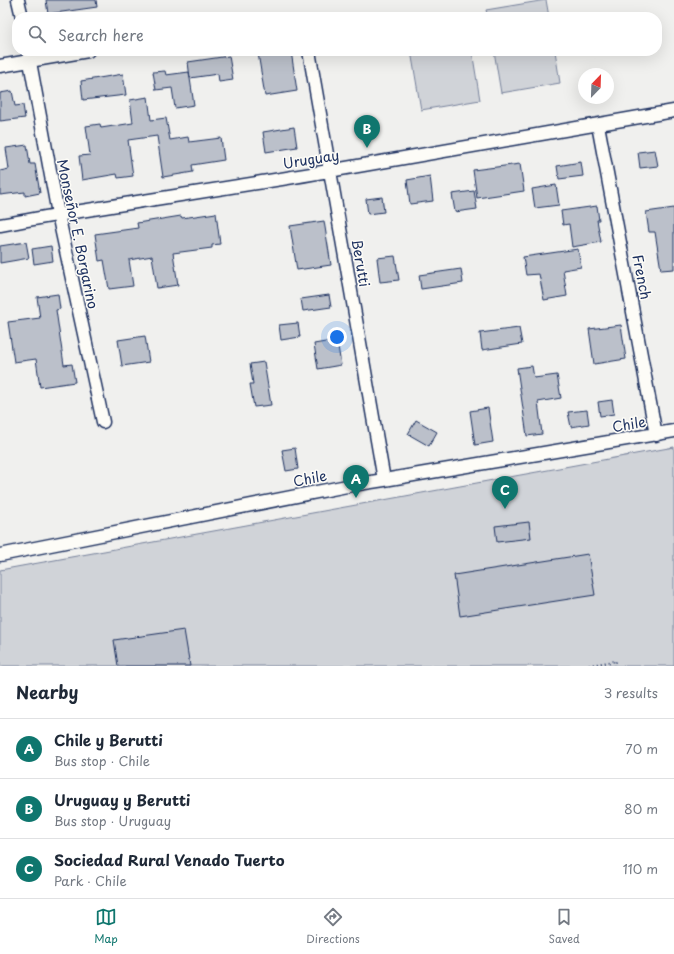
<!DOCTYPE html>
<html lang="en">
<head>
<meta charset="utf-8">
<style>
  :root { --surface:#fff; --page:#f6f6f7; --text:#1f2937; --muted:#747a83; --line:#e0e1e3; --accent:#0f766e }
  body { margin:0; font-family:"Playpen Sans",sans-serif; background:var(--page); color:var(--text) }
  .compass { position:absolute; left:578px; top:68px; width:36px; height:36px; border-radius:50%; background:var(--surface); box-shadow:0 4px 16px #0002; rotate:23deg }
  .you { position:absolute; left:337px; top:337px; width:14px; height:14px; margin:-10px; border:3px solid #fff; border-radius:50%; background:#1a73e8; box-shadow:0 0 0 6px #1a73e833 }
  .badge { display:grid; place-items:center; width:26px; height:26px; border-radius:50%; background:var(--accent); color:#fff; font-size:13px; font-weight:700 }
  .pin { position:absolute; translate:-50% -33px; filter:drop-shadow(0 1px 2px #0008) }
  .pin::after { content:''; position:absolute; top:21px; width:14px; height:12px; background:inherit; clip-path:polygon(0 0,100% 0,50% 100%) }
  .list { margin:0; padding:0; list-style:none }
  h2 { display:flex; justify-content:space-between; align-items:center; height:52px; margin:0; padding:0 16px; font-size:17px }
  h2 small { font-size:13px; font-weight:400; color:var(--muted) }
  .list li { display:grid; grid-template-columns:26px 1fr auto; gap:12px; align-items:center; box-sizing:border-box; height:60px; padding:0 16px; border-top:1px solid var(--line) }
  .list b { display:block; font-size:15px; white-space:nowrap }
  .list p { margin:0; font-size:13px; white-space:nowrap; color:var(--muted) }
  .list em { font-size:13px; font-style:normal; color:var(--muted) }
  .icon { flex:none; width:22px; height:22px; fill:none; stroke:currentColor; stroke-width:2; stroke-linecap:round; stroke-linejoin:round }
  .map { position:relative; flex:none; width:674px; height:666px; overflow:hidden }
  .search { position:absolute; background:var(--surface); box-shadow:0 4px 16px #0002; left:12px; right:12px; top:12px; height:44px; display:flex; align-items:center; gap:10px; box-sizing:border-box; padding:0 14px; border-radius:16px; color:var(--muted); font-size:15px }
  .sheet { height:232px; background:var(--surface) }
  nav { display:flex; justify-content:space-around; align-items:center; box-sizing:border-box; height:56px; border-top:1px solid var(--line); background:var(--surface); font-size:11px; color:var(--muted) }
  nav a { display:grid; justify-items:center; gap:2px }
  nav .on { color:var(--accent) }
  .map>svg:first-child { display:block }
  .green { fill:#d0d3d8; stroke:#76819b }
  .building { fill:#bbc0ca; stroke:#1b2f5e }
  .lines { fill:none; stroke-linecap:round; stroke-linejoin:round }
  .street-casing { stroke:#1b2f5e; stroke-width:15 }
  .path { stroke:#1b2f5e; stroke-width:2.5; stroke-dasharray:1 3; stroke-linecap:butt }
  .street { stroke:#fdfcf7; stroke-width:12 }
  .labels { text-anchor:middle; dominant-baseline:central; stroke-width:3; stroke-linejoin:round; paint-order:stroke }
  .street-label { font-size:14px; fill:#1b2f5e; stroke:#fdfcf7 }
</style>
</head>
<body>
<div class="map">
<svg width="674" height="666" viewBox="0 0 674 666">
  <rect width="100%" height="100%" fill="#f0f0ee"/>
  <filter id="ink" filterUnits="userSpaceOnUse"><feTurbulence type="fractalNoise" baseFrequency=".025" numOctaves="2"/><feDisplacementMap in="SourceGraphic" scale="8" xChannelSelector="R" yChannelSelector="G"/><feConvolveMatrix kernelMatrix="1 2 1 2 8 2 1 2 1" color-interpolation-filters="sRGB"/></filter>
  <g filter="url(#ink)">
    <path class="green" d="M 546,0 L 549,17 L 488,17 L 486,10 Z
      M 411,51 L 472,51 L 480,100 L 421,110 Z
      M 494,51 L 555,51 L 560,83 L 501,93 Z
      M 674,447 L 674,666 L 0,666 L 0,570 Z"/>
    <path class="building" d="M 46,0 L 96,0 L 97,7 L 48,14 Z
      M 271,51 L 291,51 L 297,91 L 265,96 L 258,53 Z
      M 229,56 L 233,80 L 219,82 L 218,74 L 190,78 L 188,62 Z
      M 165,71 L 166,75 L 189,72 L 194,105 L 175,108 L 172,88 L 156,90 L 153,72 Z
      M 123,74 L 126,95 L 83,100 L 81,81 Z
      M 12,91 L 15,106 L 23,105 L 25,118 L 0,121 L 0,93 Z
      M 148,97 L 151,120 L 166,118 L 170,140 L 188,137 L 189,142 L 221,138 L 224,160 L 192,165 L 193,172 L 163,177 L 157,136 L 128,140 L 133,176 L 118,178 L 117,174 L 82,180 L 79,156 L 90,155 L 86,126 L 100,124 L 101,128 L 133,123 L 130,100 Z
      M 294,127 L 297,147 L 266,152 L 263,132 Z
      M 27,145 L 30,164 L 35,164 L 40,193 L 25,196 L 25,192 L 0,195 L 0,171 L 9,169 L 6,148 Z
      M 655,150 L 658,166 L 640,168 L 638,152 Z
      M 581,162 L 583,176 L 559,179 L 557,166 Z
      M 520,164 L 524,191 L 477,198 L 473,170 Z
      M 430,176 L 433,201 L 410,204 L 407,180 Z
      M 556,185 L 559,205 L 535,208 L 532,189 Z
      M 474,191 L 477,209 L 455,212 L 452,194 Z
      M 382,197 L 384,212 L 368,214 L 366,199 Z
      M 597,206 L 599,220 L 597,220 L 601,242 L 572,247 L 569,224 L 563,225 L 561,211 Z
      M 674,208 L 674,269 L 661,270 L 655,232 L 649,232 L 646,212 Z
      M 216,213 L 220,244 L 212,245 L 212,248 L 173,253 L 178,285 L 157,288 L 152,256 L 129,260 L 133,286 L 109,289 L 104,260 L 99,261 L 95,234 L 138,228 L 137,223 L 181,216 L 182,218 Z
      M 324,221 L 331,265 L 297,270 L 290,226 Z
      M 26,242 L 29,258 L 0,263 L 0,246 Z
      M 51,246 L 53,261 L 34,264 L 32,249 Z
      M 578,249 L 581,267 L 563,270 L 567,296 L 544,300 L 539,274 L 526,275 L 523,257 Z
      M 395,256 L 399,280 L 380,282 L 377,258 Z
      M 461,269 L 463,283 L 421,289 L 419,275 Z
      M 58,294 L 60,309 L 56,310 L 64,365 L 72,364 L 75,382 L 40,387 L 36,359 L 14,362 L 8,322 L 40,318 L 37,297 Z
      M 329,295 L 331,307 L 303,311 L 301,299 Z
      M 298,323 L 300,337 L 281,340 L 279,325 Z
      M 621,325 L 626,359 L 594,364 L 589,329 Z
      M 519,328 L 522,344 L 482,350 L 480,333 Z
      M 145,336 L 149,362 L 122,366 L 118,340 Z
      M 337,340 L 341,365 L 318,369 L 314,344 Z
      M 264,362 L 271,405 L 254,407 L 250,384 L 253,384 L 250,364 Z
      M 532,366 L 534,378 L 557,375 L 561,398 L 538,402 L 542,434 L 527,436 L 517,368 Z
      M 612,400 L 614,414 L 600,416 L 598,402 Z
      M 488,408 L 493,442 L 475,445 L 470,411 Z
      M 587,410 L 589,424 L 571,427 L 568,412 Z
      M 416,420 L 437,432 L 429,446 L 408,434 Z
      M 295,448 L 298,469 L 286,471 L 282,450 Z
      M 529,522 L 531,538 L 497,542 L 495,526 Z
      M 588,554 L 595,595 L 460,616 L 454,575 Z
      M 184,630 L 190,666 L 118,666 L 114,640 Z"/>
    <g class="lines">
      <g class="street-casing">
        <path id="street" d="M 18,0 L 22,17
          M 28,51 L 58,214 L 103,422
          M 309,51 L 384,480
          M 0,66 L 88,51
          M 598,125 L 656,435
          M 0,225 C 109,205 219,190 329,171 C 444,152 559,132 674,111
          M 0,555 L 352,485 L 384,480 L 674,431"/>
      </g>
      <path class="path" d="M 585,666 L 616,661 L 615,666"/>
      <use href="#street" class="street"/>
    </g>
  </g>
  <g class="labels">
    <g class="street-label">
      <text transform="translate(311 159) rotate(-9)">Uruguay</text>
      <text transform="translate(78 234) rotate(78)">Monseñor E. Borgarino</text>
      <text transform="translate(361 263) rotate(80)">Berutti</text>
      <text transform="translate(642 277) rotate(79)">French</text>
      <text transform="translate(629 424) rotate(-10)">Chile</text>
      <text transform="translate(310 478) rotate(-11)">Chile</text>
    </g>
  </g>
</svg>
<svg class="compass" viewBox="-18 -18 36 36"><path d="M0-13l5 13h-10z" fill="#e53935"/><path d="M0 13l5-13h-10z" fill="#747a83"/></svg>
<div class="you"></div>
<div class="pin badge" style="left:356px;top:498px">A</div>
<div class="pin badge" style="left:367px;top:148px">B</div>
<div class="pin badge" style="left:505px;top:509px">C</div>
<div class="search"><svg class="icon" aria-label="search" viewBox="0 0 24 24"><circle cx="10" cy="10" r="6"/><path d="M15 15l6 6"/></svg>Search here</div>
</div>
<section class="sheet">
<h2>Nearby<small>3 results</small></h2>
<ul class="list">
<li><span class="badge">A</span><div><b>Chile y Berutti</b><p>Bus stop · Chile</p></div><em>70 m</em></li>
<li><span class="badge">B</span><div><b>Uruguay y Berutti</b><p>Bus stop · Uruguay</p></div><em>80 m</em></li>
<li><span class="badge">C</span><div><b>Sociedad Rural Venado Tuerto</b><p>Park · Chile</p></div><em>110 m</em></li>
</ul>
</section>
<nav>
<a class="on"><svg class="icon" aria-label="map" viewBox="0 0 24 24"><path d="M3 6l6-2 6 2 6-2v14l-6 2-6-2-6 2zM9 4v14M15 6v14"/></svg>Map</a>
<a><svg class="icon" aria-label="directions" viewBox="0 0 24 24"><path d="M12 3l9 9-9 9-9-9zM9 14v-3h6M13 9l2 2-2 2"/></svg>Directions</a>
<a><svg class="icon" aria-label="saved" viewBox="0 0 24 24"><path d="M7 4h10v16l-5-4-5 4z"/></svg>Saved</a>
</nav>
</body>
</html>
